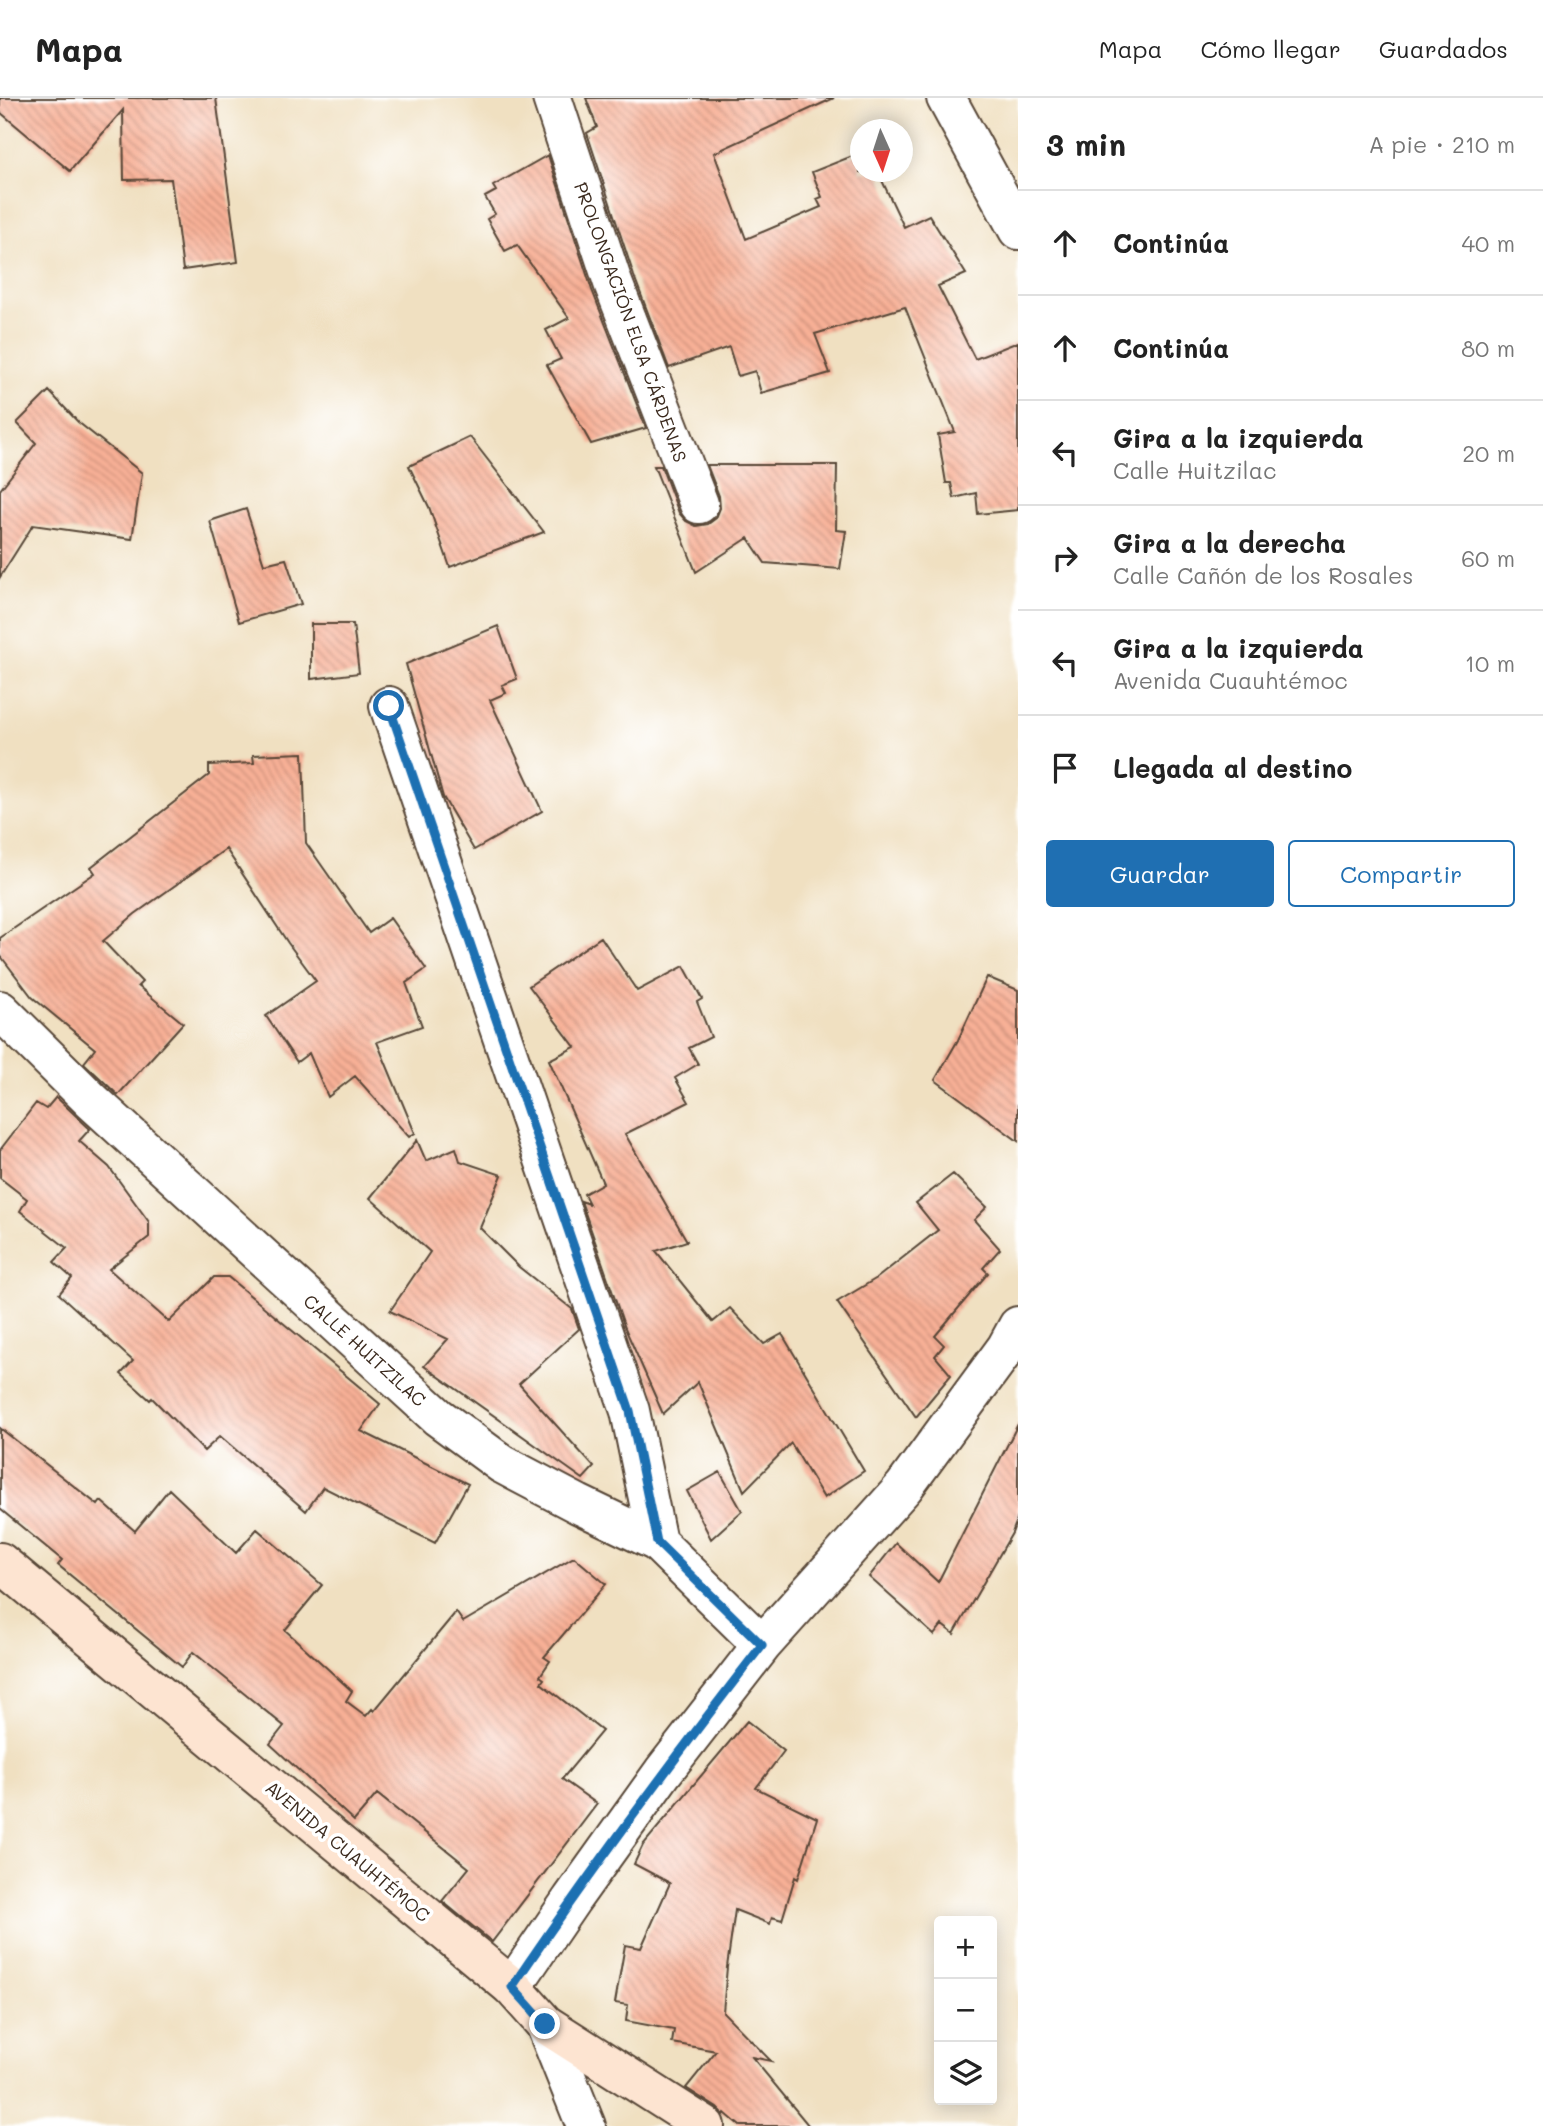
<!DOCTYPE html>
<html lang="es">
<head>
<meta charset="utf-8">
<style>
  :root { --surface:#fff; --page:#f6f6f6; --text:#222; --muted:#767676; --line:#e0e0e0; --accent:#1f6fb2 }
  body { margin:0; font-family:Mali,sans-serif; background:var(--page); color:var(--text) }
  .controls { position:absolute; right:21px; bottom:21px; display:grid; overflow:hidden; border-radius:7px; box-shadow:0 4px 18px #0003 }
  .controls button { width:63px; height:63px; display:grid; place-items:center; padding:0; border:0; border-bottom:2px solid var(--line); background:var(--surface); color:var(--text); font:35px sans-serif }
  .compass { position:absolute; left:850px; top:21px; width:63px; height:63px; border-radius:50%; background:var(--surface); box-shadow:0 4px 18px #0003; rotate:177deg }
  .stop { position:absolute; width:21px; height:21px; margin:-16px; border:5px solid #1f6fb2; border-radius:50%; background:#fff }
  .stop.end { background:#1f6fb2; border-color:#fff; box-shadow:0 2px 7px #0008 }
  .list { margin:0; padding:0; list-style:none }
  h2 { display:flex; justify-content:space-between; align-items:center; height:91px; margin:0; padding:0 28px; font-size:30px }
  h2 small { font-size:23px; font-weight:400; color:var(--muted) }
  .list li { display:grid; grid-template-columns:46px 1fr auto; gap:21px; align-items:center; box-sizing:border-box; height:105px; padding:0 28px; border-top:2px solid var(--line) }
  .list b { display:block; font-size:26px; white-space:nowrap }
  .list p { margin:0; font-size:23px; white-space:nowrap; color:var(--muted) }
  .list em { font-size:23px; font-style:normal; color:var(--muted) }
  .actions { display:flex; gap:14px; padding:21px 28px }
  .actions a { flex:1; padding:16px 0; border:2px solid var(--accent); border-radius:7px; text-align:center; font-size:24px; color:var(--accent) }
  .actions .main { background:var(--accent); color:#fff }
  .icon { flex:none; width:38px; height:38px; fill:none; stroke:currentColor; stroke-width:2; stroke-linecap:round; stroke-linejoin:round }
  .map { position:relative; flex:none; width:1018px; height:2028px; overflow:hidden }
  header { display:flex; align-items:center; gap:42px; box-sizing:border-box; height:98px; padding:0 35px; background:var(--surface); border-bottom:2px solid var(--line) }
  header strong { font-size:33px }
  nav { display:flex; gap:38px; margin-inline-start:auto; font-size:24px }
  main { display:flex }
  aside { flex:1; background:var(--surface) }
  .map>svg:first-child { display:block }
  .building { fill:url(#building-back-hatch) }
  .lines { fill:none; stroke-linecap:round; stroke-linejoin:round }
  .street-casing { stroke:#564536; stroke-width:42 }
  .secondary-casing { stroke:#564536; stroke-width:42 }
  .street { stroke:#fff; stroke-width:38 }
  .secondary { stroke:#fde4d1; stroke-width:38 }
  .route { stroke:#1f6fb2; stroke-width:9 }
  .labels { text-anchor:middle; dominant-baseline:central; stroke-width:7; stroke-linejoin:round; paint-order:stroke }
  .street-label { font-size:18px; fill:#3b2a1e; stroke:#fff }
</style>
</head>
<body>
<header>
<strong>Mapa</strong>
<nav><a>Mapa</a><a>Cómo llegar</a><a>Guardados</a></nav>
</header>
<main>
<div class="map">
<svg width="1018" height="2028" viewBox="0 0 1018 2028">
  <defs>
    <pattern id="building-back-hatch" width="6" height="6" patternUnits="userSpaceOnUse" patternTransform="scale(1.75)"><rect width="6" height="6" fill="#f8b096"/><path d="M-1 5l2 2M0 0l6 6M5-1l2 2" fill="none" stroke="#ca8f7a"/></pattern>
  </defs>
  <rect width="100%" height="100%" fill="#fff"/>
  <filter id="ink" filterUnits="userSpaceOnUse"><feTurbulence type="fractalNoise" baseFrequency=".0143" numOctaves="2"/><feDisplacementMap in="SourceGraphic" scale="14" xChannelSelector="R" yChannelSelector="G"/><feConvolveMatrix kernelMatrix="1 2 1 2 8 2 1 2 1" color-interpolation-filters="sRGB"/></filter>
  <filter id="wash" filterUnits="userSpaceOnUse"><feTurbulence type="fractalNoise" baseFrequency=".00686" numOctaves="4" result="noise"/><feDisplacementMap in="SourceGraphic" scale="28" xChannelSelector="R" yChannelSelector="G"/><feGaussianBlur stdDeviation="1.57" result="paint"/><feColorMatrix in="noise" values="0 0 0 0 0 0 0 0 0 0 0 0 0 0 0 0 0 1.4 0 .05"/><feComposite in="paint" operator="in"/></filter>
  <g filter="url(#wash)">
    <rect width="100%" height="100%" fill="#f0e0c1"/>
    <g id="blocks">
      <path class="building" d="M 0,0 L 216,0 L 238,164 L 183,172 L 171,81 L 124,82 L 123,12 L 70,73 L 0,14 Z
        M 586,0 L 834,0 L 714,55 L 746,141 L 821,109 L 817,101 L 822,99 L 812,74 L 860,55 L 860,74 L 878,74 L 904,129 L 929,117 L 966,176 L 938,188 L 975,261 L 1018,244 L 1018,412 L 978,416 L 976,395 L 954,400 L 951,385 L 946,385 L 938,337 L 955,334 L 905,209 L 815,236 L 830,275 L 761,295 L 755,273 L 738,278 L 729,249 L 669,270 L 634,178 L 587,35 L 597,29 Z
        M 548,57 L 592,192 L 646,330 L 591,346 L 547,267 L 561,261 L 546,232 L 569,220 L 517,147 L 505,153 L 487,121 L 495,116 L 485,99 L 496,93 L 493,88 Z
        M 49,293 L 78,324 L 142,375 L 132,441 L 33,427 L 0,479 L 0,392 L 36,345 L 17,325 Z
        M 470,339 L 544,434 L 450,469 L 429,409 L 409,368 Z
        M 707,367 L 837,367 L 836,432 L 846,433 L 840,471 L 765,465 L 748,440 L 696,474 L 654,368 L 661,368 L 679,415 L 686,423 L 696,428 L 708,426 L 716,420 L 720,410 L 719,398 Z
        M 246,411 L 264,466 L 286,461 L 301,506 L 239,524 L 210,423 Z
        M 311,526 L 353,526 L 359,575 L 311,581 Z
        M 498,528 L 517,581 L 502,587 L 506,595 L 490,602 L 542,713 L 474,752 L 443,699 L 406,566 Z
        M 303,655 L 306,745 L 369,835 L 390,820 L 426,871 L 406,885 L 422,928 L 377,944 L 415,1035 L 409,1039 L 355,978 L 328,999 L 309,955 L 297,964 L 266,918 L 316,883 L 288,845 L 226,751 L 135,816 L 103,843 L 142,884 L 138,888 L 183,925 L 118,997 L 84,965 L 95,951 L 32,899 L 0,857 L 0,840 L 95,775 L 91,769 L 209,677 L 209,667 L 254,665 L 253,657 Z
        M 601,839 L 637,893 L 684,868 L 702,901 L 697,904 L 711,939 L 689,950 L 698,966 L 675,980 L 689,1004 L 625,1036 L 687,1143 L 656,1153 L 713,1224 L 730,1210 L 764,1246 L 782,1236 L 864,1373 L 824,1400 L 791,1345 L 744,1393 L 698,1284 L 663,1316 L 625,1230 L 581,1103 L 589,1106 L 584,1096 L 603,1085 L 549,962 L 575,949 L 529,888 Z
        M 987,879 L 1018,892 L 1018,1043 L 935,982 L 958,942 Z
        M 56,999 L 90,1031 L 79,1043 L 109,1069 L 149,1124 L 149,1139 L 109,1171 L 169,1224 L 214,1179 L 228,1179 L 380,1306 L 361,1333 L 468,1386 L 435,1445 L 323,1389 L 306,1413 L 220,1338 L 204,1353 L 152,1300 L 150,1302 L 121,1276 L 133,1263 L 59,1196 L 72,1180 L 54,1164 L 67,1150 L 20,1113 L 27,1101 L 0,1080 L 0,1052 L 36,1005 L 46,1011 Z
        M 417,1042 L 426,1063 L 456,1050 L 460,1063 L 502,1077 L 480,1130 L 519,1169 L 572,1211 L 579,1231 L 519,1286 L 594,1369 L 583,1381 L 424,1268 L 448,1241 L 390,1213 L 430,1154 L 370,1100 Z
        M 953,1076 L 987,1109 L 974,1122 L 1000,1151 L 983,1170 L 988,1175 L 935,1238 L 944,1247 L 935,1258 L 951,1277 L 916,1319 L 837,1204 L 877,1180 L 938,1132 L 916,1105 Z
        M 1018,1326 L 1018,1419 L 1012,1435 L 954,1536 L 942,1527 L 934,1537 L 869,1479 L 896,1445 L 938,1484 Z
        M 0,1330 L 98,1407 L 101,1403 L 135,1433 L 169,1391 L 236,1455 L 257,1431 L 322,1487 L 285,1532 L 352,1593 L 346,1603 L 366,1618 L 372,1611 L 374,1613 L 456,1514 L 463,1524 L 574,1459 L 606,1486 L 544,1559 L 550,1563 L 540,1578 L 544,1581 L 541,1585 L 602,1633 L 562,1681 L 597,1706 L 492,1844 L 442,1803 L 469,1770 L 377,1696 L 354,1723 L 270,1646 L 284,1628 L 193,1554 L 182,1569 L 58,1467 L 62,1462 L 0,1411 Z
        M 720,1374 L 742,1413 L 711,1441 L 687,1393 Z
        M 747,1623 L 784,1653 L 756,1690 L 817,1720 L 798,1781 L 795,1779 L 782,1822 L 772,1819 L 770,1826 L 735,1812 L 727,1869 L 723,1914 L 771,1963 L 752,1959 L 809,2028 L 740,2028 L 725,2015 L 724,2017 L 717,2010 L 686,1990 L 716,1953 L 672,1945 L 674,1932 L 626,1923 L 628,1907 L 615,1905 L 625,1847 L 641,1850 L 670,1785 L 634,1766 L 643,1747 Z"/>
    </g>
  </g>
  <g filter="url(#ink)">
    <use href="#blocks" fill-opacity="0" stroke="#564536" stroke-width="2"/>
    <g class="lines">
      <g class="street-casing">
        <path id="street" d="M 552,0 L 613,185 L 699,406
          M 946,0 L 1018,132
          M 389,608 L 630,1313 L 657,1444
          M 0,912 L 92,1003 L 438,1319 L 502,1366 L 578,1406 L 657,1444 L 762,1547
          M 512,1889 L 572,1801 L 663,1674 L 762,1547 L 904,1389 L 1006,1250 L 1018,1228
          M 545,1926 L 586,2028"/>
      </g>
      <g class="secondary-casing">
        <path id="secondary" d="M 0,1464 L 512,1889 L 545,1926 L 705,2028"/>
      </g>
      <use href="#street" class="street"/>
      <use href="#secondary" class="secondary"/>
    </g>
  </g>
  <g class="lines" filter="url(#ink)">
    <path class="route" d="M 389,608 L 630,1313 L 657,1444 L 762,1547 C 675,1659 591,1772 512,1889 L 545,1926"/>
  </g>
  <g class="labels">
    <g class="street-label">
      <text transform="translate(631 224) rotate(70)">PROLONGACIÓN ELSA CÁRDENAS</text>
      <text transform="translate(365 1252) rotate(42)">CALLE HUITZILAC</text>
      <text transform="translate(348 1753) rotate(40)">AVENIDA CUAUHTÉMOC</text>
    </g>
  </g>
</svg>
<div class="controls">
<button>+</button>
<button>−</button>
<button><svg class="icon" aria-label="layers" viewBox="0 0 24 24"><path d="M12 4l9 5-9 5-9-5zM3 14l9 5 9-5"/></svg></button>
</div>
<svg class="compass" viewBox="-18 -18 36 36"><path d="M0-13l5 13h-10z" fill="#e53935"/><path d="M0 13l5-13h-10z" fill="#767676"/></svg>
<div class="stop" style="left:389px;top:608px"></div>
<div class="stop end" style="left:545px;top:1926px"></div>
</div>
<aside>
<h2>3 min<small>A pie · 210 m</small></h2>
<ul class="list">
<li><svg class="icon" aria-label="ahead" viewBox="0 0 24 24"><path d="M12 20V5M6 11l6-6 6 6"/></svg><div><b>Continúa</b></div><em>40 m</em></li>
<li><svg class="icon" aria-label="ahead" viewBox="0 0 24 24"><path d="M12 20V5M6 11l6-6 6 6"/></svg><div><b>Continúa</b></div><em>80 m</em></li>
<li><svg class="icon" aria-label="left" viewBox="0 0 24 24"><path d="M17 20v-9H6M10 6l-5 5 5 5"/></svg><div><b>Gira a la izquierda</b><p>Calle Huitzilac</p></div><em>20 m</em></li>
<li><svg class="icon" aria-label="right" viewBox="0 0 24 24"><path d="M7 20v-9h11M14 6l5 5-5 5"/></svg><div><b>Gira a la derecha</b><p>Calle Cañón de los Rosales</p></div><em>60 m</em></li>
<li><svg class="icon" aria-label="left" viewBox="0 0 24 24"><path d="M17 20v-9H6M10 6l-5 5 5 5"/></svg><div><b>Gira a la izquierda</b><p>Avenida Cuauhtémoc</p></div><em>10 m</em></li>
<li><svg class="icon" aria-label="arrive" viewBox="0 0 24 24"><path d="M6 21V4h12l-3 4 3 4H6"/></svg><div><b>Llegada al destino</b></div></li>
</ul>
<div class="actions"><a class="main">Guardar</a><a>Compartir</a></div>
</aside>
</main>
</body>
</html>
